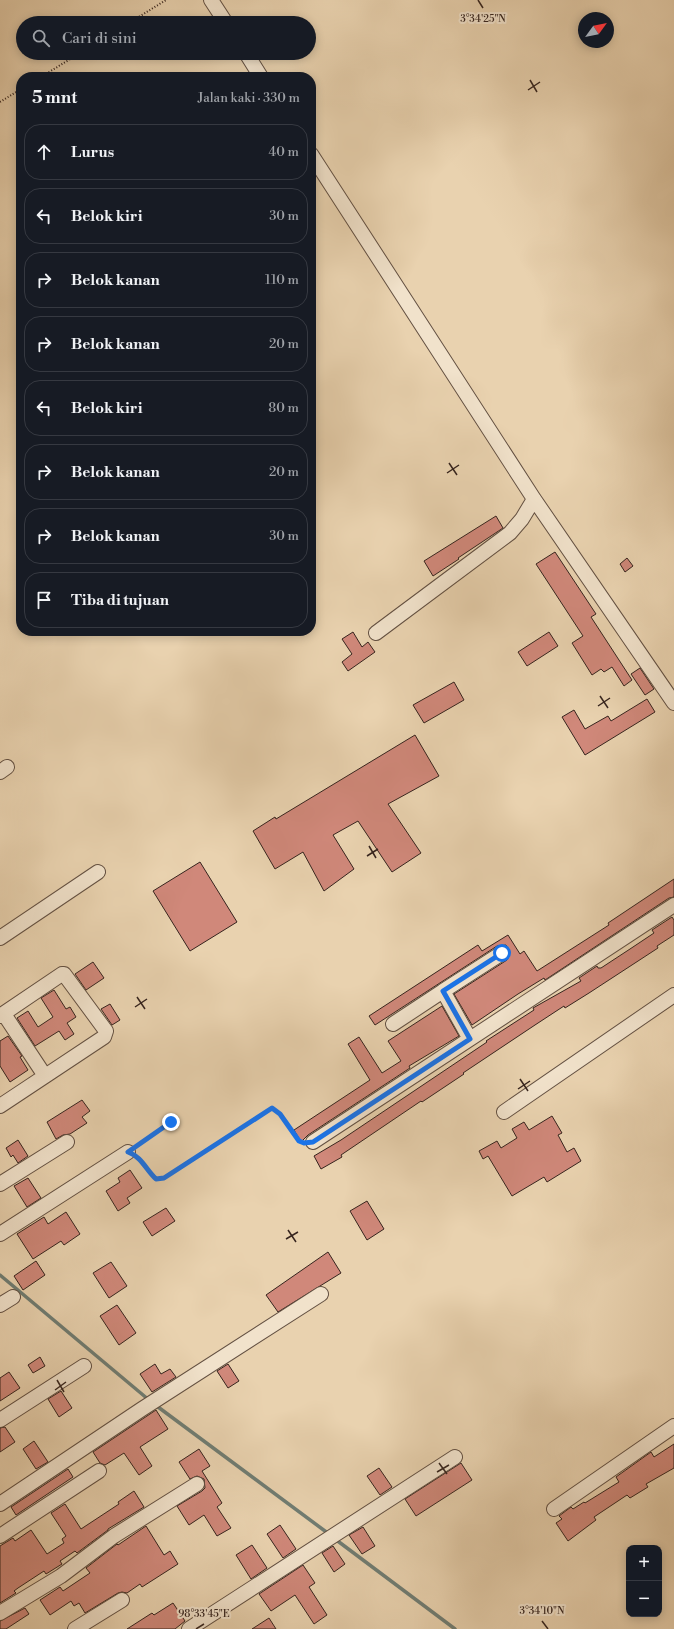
<!DOCTYPE html>
<html lang="id">
<head>
<meta charset="utf-8">
<style>
  :root { --surface:#171b24; --page:#20242c; --text:#f1f3f6; --muted:#9ea1a6; --line:#363941 }
  body { margin:0; font-family:"Libre Bodoni",serif; background:var(--page); color:var(--text) }
  .controls { position:absolute; right:12px; bottom:12px; display:grid; overflow:hidden; border-radius:8px; box-shadow:0 2px 10px #0003 }
  .controls button { width:36px; height:36px; display:grid; place-items:center; padding:0; border:0; border-bottom:1px solid var(--line); background:var(--surface); color:var(--text); font:20px sans-serif }
  .compass { position:absolute; left:578px; top:12px; width:36px; height:36px; border-radius:50%; background:var(--surface); box-shadow:0 2px 10px #0003; rotate:57deg }
  .stop { position:absolute; width:12px; height:12px; margin:-9px; border:3px solid #1a73e8; border-radius:50%; background:#fff }
  .stop.end { background:#1a73e8; border-color:#fff; box-shadow:0 1px 4px #0008 }
  .list { margin:0; padding:0; list-style:none }
  h2 { display:flex; justify-content:space-between; align-items:center; height:52px; margin:0; padding:0 16px; font-size:17px }
  h2 small { font-size:13px; font-weight:400; color:var(--muted) }
  .list li { display:grid; grid-template-columns:26px 1fr auto; gap:12px; align-items:center; box-sizing:border-box; height:56px; margin:0 8px 8px; padding:0 8px; border:1px solid var(--line); border-radius:16px }
  .list b { display:block; font-size:15px; white-space:nowrap }
  .list em { font-size:13px; font-style:normal; color:var(--muted) }
  .icon { flex:none; width:22px; height:22px; fill:none; stroke:currentColor; stroke-width:2; stroke-linecap:round; stroke-linejoin:round }
  .map { position:relative; flex:none; width:674px; height:1629px; overflow:hidden }
  .search { position:absolute; background:var(--surface); box-shadow:0 2px 10px #0003; left:16px; top:16px; width:300px; height:44px; display:flex; align-items:center; gap:10px; box-sizing:border-box; padding:0 14px; border-radius:22px; color:var(--muted); font-size:15px }
  .panel { position:absolute; background:var(--surface); box-shadow:0 2px 10px #0003; left:16px; top:72px; width:300px; height:564px; border-radius:16px }
  .map>svg:first-child { display:block }
  .lines { fill:none; stroke-linecap:round; stroke-linejoin:round }
  .stream { stroke:#707d73; stroke-width:3.5 }
  .building { fill:#d0887a; stroke:#36241e }
  .minor-casing { stroke:#635042; stroke-width:16 }
  .path { stroke:#36241e; stroke-width:2; stroke-dasharray:1 2; stroke-linecap:butt }
  .minor { stroke:#f1e2cb; stroke-width:14 }
  .route { stroke:#1a73e8; stroke-width:5 }
  .ticks { fill:none; stroke:#36241e; stroke-width:1.5 }
  .ticks-label { font-size:10px; text-anchor:middle; fill:#36241e; stroke:#f1e2cb; stroke-width:4; stroke-linejoin:round; paint-order:stroke }
</style>
</head>
<body>
<div class="map">
<svg width="674" height="1629" viewBox="0 0 674 1629">
  <rect width="100%" height="100%" fill="#e9d2af"/>
  <filter id="stains"><feTurbulence type="fractalNoise" baseFrequency=".005" numOctaves="4"/><feColorMatrix values="0 0 0 0 .2 0 0 0 0 .09 0 0 0 0 .02 0 0 0 .5 -.17"/></filter>
  <radialGradient id="worn" r=".72"><stop offset=".6" stop-color="#630" stop-opacity="0"/><stop offset="1" stop-color="#630" stop-opacity=".3"/></radialGradient>
  <g class="lines">
    <path class="stream" d="M 0,1275 L 149,1400
      M 154,1404 L 329,1534
      M 335,1539 L 455,1629"/>
  </g>
  <path class="building" d="M 496,516 L 503,528 L 458,558 L 459,559 L 433,576 L 424,561 Z
    M 555,552 L 596,614 L 591,617 L 632,680 L 624,686 L 612,667 L 604,672 L 601,669 L 592,675 L 572,643 L 583,636 L 536,564 Z
    M 627,558 L 633,566 L 625,572 L 620,564 Z
    M 353,632 L 362,647 L 368,642 L 375,652 L 348,671 L 342,662 L 352,654 L 342,639 Z
    M 549,632 L 558,646 L 527,666 L 518,652 Z
    M 640,668 L 654,689 L 645,695 L 631,674 Z
    M 454,682 L 464,700 L 424,723 L 413,705 Z
    M 647,699 L 655,712 L 585,755 L 562,717 L 574,710 L 585,729 L 608,716 L 611,721 Z
    M 415,735 L 439,776 L 388,804 L 421,853 L 392,872 L 358,821 L 333,835 L 354,869 L 324,891 L 303,852 L 275,869 L 253,831 L 275,817 L 276,819 Z
    M 200,862 L 237,922 L 190,951 L 153,891 Z
    M 674,879 L 674,897 L 669,898 L 545,980 L 544,978 L 518,994 L 472,1025 L 454,994 L 507,960 L 510,952 L 506,945 L 497,946 L 375,1025 L 369,1016 L 478,945 L 482,951 L 508,935 L 520,954 L 524,951 L 537,971 L 609,925 L 608,923 Z
    M 672,917 L 674,920 L 674,935 L 657,946 L 658,948 L 589,993 L 565,1008 L 564,1006 L 535,1025 L 463,1073 L 464,1074 L 422,1102 L 421,1101 L 341,1155 L 342,1157 L 321,1169 L 314,1156 L 341,1140 L 487,1042 L 486,1041 L 534,1010 L 533,1008 L 581,981 L 579,978 L 597,966 L 598,968 L 601,968 L 630,949 L 654,933 L 652,930 Z
    M 93,962 L 104,978 L 86,990 L 75,974 Z
    M 54,990 L 66,1009 L 70,1007 L 76,1017 L 67,1023 L 74,1034 L 65,1040 L 59,1031 L 35,1046 L 17,1018 L 28,1011 L 38,1027 L 53,1017 L 41,998 Z
    M 110,1004 L 120,1020 L 112,1025 L 101,1009 Z
    M 442,1006 L 459,1036 L 409,1066 L 410,1068 L 308,1135 L 301,1142 L 294,1130 L 370,1080 L 348,1044 L 359,1037 L 382,1073 L 401,1061 L 388,1041 Z
    M 8,1036 L 22,1056 L 20,1057 L 28,1070 L 10,1082 L 0,1066 L 0,1041 Z
    M 82,1100 L 90,1111 L 82,1117 L 87,1123 L 70,1134 L 63,1135 L 56,1139 L 47,1122 Z
    M 552,1116 L 562,1133 L 558,1135 L 567,1152 L 574,1148 L 581,1161 L 547,1182 L 544,1177 L 512,1196 L 488,1156 L 483,1159 L 479,1151 L 497,1141 L 501,1148 L 517,1138 L 512,1129 L 524,1122 L 529,1130 Z
    M 18,1140 L 28,1156 L 18,1163 L 13,1155 L 11,1157 L 6,1148 Z
    M 130,1170 L 142,1188 L 127,1198 L 130,1203 L 118,1211 L 106,1191 L 120,1182 L 118,1178 Z
    M 28,1178 L 41,1198 L 27,1207 L 14,1186 Z
    M 367,1201 L 384,1229 L 367,1240 L 350,1211 Z
    M 166,1208 L 175,1221 L 152,1236 L 143,1222 Z
    M 66,1212 L 80,1234 L 64,1245 L 61,1241 L 33,1259 L 17,1234 L 44,1217 L 48,1224 Z
    M 328,1252 L 341,1273 L 278,1312 L 266,1295 Z
    M 36,1261 L 45,1275 L 23,1290 L 14,1276 Z
    M 111,1262 L 127,1286 L 109,1298 L 93,1273 Z
    M 117,1305 L 136,1333 L 119,1345 L 100,1316 Z
    M 40,1357 L 45,1366 L 33,1373 L 28,1365 Z
    M 155,1364 L 161,1374 L 170,1369 L 176,1377 L 152,1392 L 140,1374 Z
    M 228,1364 L 239,1381 L 228,1388 L 217,1371 Z
    M 9,1372 L 20,1388 L 0,1401 L 0,1378 Z
    M 61,1391 L 72,1408 L 59,1417 L 48,1399 Z
    M 156,1410 L 168,1429 L 140,1447 L 152,1466 L 139,1475 L 124,1453 L 105,1465 L 100,1463 L 93,1452 Z
    M 5,1427 L 15,1442 L 0,1452 L 0,1428 Z
    M 34,1441 L 48,1462 L 36,1469 L 23,1449 Z
    M 674,1444 L 674,1468 L 646,1484 L 648,1487 L 630,1498 L 627,1495 L 594,1517 L 596,1520 L 568,1541 L 556,1523 L 562,1519 L 559,1516 L 571,1507 L 573,1509 L 584,1502 L 585,1503 L 619,1482 L 616,1477 L 651,1452 L 654,1457 Z
    M 199,1449 L 210,1466 L 202,1471 L 222,1503 L 217,1507 L 231,1528 L 217,1536 L 204,1515 L 189,1525 L 177,1506 L 202,1491 L 205,1488 L 204,1479 L 197,1476 L 190,1479 L 179,1462 Z
    M 461,1463 L 472,1480 L 416,1516 L 405,1499 Z
    M 379,1468 L 392,1487 L 380,1495 L 367,1476 Z
    M 68,1469 L 73,1477 L 16,1515 L 11,1507 Z
    M 134,1491 L 144,1507 L 108,1529 L 108,1530 L 77,1553 L 75,1551 L 60,1561 L 62,1564 L 46,1574 L 44,1571 L 18,1588 L 14,1591 L 16,1593 L 0,1603 L 0,1546 L 13,1538 L 15,1541 L 31,1530 L 47,1554 L 64,1543 L 62,1539 L 66,1536 L 51,1513 L 65,1504 L 81,1529 L 119,1504 L 118,1502 Z
    M 280,1525 L 296,1549 L 283,1558 L 267,1534 Z
    M 146,1526 L 164,1555 L 170,1551 L 178,1564 L 142,1587 L 140,1584 L 127,1593 L 122,1592 L 118,1593 L 85,1613 L 79,1603 L 74,1606 L 71,1601 L 50,1615 L 40,1600 L 60,1587 L 63,1591 L 90,1573 L 86,1568 L 117,1544 L 118,1545 Z
    M 363,1527 L 375,1546 L 362,1554 L 349,1535 Z
    M 252,1545 L 267,1568 L 251,1579 L 236,1555 Z
    M 333,1546 L 345,1564 L 334,1572 L 322,1553 Z
    M 303,1565 L 315,1583 L 309,1587 L 327,1615 L 314,1624 L 295,1595 L 271,1611 L 259,1594 Z
    M 173,1603 L 185,1621 L 175,1629 L 127,1629 L 152,1613 L 154,1615 Z
    M 25,1608 L 29,1614 L 6,1629 L 0,1629 L 0,1621 Z
    M 269,1618 L 276,1629 L 252,1629 Z"/>
  <g class="lines">
    <g class="minor-casing">
      <path id="minor" d="M 211,0 L 226,23
        M 246,53 L 261,77
        M 311,154 L 534,499 L 674,703
        M 376,633 L 510,533 L 522,519 L 534,499
        M 0,772 L 7,767
        M 0,938 L 98,872
        M 4,1014 L 45,1076
        M 0,1016 L 62,974 L 64,974 L 106,1031 L 104,1037 L 0,1106
        M 393,1024 L 443,991
        M 470,1039 L 443,991 L 502,953
        M 504,1112 L 674,995
        M 313,1142 L 674,905
        M 0,1184 L 67,1142
        M 0,1234 L 128,1152
        M 0,1305 L 13,1297
        M 0,1420 L 84,1366
        M 0,1504 L 142,1409 L 321,1294
        M 554,1509 L 674,1426
        M 0,1536 L 99,1471
        M 0,1613 L 61,1576 L 114,1536 L 197,1484
        M 75,1629 L 122,1600
        M 189,1629 L 455,1457"/>
    </g>
    <path class="path" d="M 129,23 L 166,0
      M 41,77 L 80,53
      M 0,102 L 21,89
      M 139,1145 L 171,1122
      M 139,1159 L 157,1179 L 164,1178 L 272,1108 L 280,1114 L 300,1142"/>
    <use href="#minor" class="minor"/>
  </g>
  <g class="lines">
    <path class="route" d="M 171,1122 L 128,1152 C 142,1157 146,1170 156,1179 L 164,1178 L 272,1108 L 280,1114 L 299,1141 L 304,1143 L 313,1142 L 470,1039 L 443,991 L 502,953"/>
  </g>
  <path class="ticks" d="M 478,0 L 483,8M 530,80 L 537,92M 528,90 L 540,82M 449,463 L 457,475M 447,473 L 459,465M 600,696 L 608,708M 598,706 L 610,698M 369,846 L 376,858M 367,856 L 378,849M 137,997 L 145,1009M 135,1007 L 147,999M 520,1079 L 528,1091M 518,1089 L 530,1081M 288,1230 L 296,1242M 286,1239 L 298,1232M 57,1380 L 64,1392M 55,1390 L 66,1382M 439,1463 L 447,1474M 437,1472 L 449,1465M 542,1621 L 548,1629M 196,1629 L 204,1624"/>
  <g class="ticks-label">
    <text x="483" y="22">3°34'25"N</text>
    <text x="542" y="1614">3°34'10"N</text>
    <text x="204" y="1617">98°33'45"E</text>
  </g>
  <rect width="100%" height="100%" filter="url(#stains)"/>
  <rect width="100%" height="100%" fill="url(#worn)"/>
</svg>
<div class="controls">
<button>+</button>
<button>−</button>
</div>
<svg class="compass" viewBox="-18 -18 36 36"><path d="M0-13l5 13h-10z" fill="#e53935"/><path d="M0 13l5-13h-10z" fill="#9ea1a6"/></svg>
<div class="stop" style="left:502px;top:953px"></div>
<div class="stop end" style="left:171px;top:1122px"></div>
<div class="search"><svg class="icon" aria-label="search" viewBox="0 0 24 24"><circle cx="10" cy="10" r="6"/><path d="M15 15l6 6"/></svg>Cari di sini</div>
<section class="panel">
<h2>5 mnt<small>Jalan kaki · 330 m</small></h2>
<ul class="list">
<li><svg class="icon" aria-label="ahead" viewBox="0 0 24 24"><path d="M12 20V5M6 11l6-6 6 6"/></svg><div><b>Lurus</b></div><em>40 m</em></li>
<li><svg class="icon" aria-label="left" viewBox="0 0 24 24"><path d="M17 20v-9H6M10 6l-5 5 5 5"/></svg><div><b>Belok kiri</b></div><em>30 m</em></li>
<li><svg class="icon" aria-label="right" viewBox="0 0 24 24"><path d="M7 20v-9h11M14 6l5 5-5 5"/></svg><div><b>Belok kanan</b></div><em>110 m</em></li>
<li><svg class="icon" aria-label="right" viewBox="0 0 24 24"><path d="M7 20v-9h11M14 6l5 5-5 5"/></svg><div><b>Belok kanan</b></div><em>20 m</em></li>
<li><svg class="icon" aria-label="left" viewBox="0 0 24 24"><path d="M17 20v-9H6M10 6l-5 5 5 5"/></svg><div><b>Belok kiri</b></div><em>80 m</em></li>
<li><svg class="icon" aria-label="right" viewBox="0 0 24 24"><path d="M7 20v-9h11M14 6l5 5-5 5"/></svg><div><b>Belok kanan</b></div><em>20 m</em></li>
<li><svg class="icon" aria-label="right" viewBox="0 0 24 24"><path d="M7 20v-9h11M14 6l5 5-5 5"/></svg><div><b>Belok kanan</b></div><em>30 m</em></li>
<li><svg class="icon" aria-label="arrive" viewBox="0 0 24 24"><path d="M6 21V4h12l-3 4 3 4H6"/></svg><div><b>Tiba di tujuan</b></div></li>
</ul>
</section>
</div>
</body>
</html>
